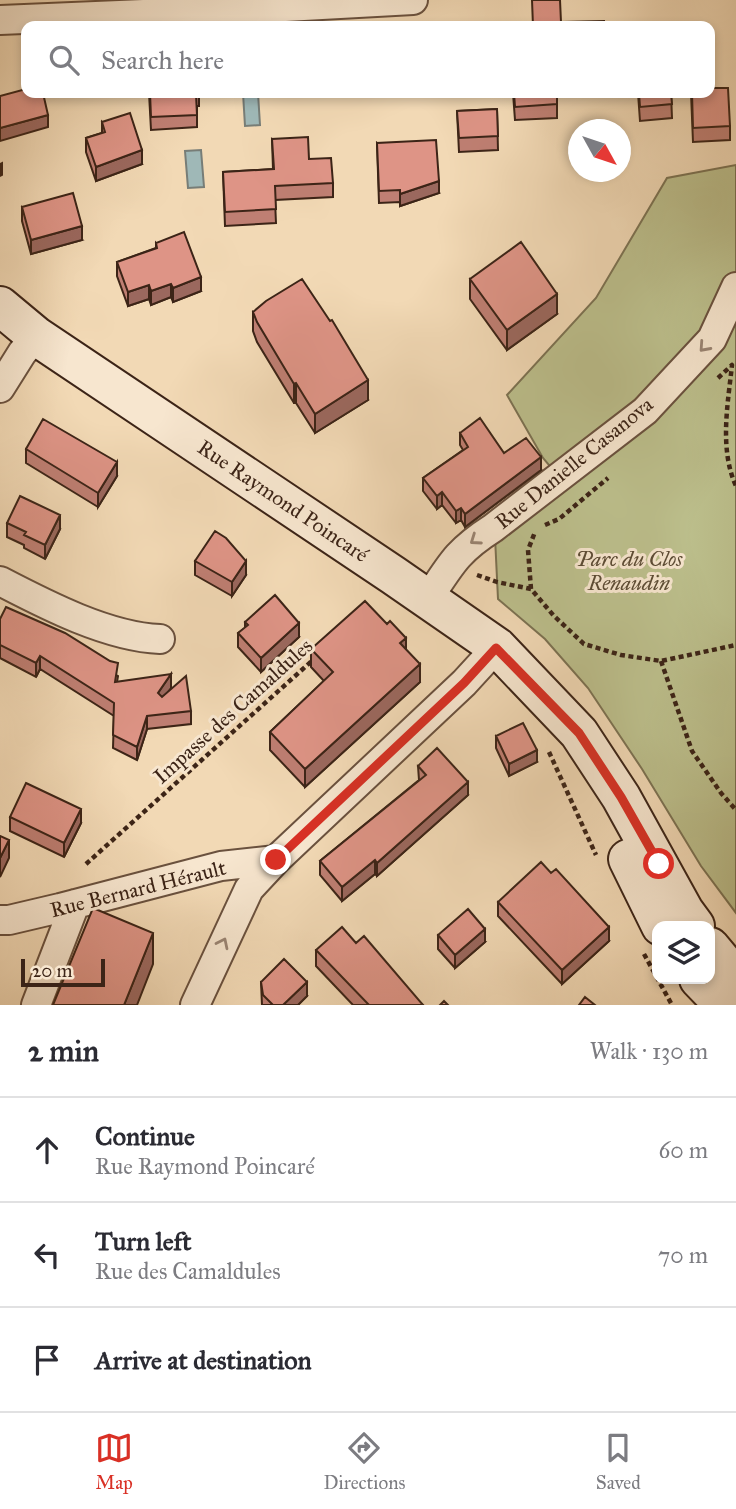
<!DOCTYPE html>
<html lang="en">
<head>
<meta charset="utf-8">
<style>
  :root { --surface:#fff; --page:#f2f2f3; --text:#2b2b33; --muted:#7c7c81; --line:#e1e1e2; --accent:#d93025 }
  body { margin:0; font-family:"IM FELL Great Primer",serif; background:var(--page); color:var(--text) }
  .controls { position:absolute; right:21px; bottom:21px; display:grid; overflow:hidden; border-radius:14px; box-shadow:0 4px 10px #0003 }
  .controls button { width:63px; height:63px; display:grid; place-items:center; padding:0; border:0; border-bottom:2px solid var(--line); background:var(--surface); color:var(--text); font:35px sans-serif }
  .compass { position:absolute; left:568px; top:119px; width:63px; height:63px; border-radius:50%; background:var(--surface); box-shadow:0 4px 10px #0003; rotate:130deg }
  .scale { position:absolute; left:21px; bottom:18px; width:84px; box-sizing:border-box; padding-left:7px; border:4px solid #3c2417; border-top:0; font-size:19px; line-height:24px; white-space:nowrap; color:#3c2417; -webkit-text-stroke:5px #f7e6cf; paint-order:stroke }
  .stop { position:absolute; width:21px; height:21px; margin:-16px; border:5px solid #d93025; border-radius:50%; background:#fff }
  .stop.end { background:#d93025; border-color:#fff; box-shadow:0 2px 7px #0008 }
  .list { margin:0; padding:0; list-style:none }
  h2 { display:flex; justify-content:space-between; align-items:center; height:91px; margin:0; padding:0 28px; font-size:30px }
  h2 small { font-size:23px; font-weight:400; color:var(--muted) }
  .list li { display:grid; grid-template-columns:46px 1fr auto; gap:21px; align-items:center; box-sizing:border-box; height:105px; padding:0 28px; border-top:2px solid var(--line) }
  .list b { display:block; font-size:26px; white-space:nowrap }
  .list p { margin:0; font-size:23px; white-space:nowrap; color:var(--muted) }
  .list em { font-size:23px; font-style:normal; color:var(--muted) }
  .icon { flex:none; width:38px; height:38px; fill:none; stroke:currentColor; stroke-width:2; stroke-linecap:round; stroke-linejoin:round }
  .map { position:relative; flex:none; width:736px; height:1005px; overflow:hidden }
  .search { position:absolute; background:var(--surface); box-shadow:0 4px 10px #0003; left:21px; right:21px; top:21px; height:77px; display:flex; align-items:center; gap:18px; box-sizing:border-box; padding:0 24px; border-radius:14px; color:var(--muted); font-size:26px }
  .sheet { height:406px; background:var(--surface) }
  nav { display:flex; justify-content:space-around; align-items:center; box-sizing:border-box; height:98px; border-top:2px solid var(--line); background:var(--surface); font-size:19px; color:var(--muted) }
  nav a { display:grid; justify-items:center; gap:4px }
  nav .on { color:var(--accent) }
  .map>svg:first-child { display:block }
  .green { fill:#bcbf8c; stroke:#7c7252; stroke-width:2 }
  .water { fill:#9fb8b7; stroke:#777d77; stroke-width:2 }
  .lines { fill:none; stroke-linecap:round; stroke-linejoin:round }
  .street-casing { stroke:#6a513e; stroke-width:32 }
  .secondary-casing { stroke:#3c2417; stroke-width:42 }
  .path { stroke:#3c2417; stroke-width:4.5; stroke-dasharray:5 3.5; stroke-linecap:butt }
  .street { stroke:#f7e6cf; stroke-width:28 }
  .secondary { stroke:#f7e6cf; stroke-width:38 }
  .wall { fill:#bf7f73; stroke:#3c2417; stroke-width:2 }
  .shaded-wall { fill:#9b685e; stroke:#3c2417; stroke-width:2 }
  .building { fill:#de9486; stroke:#3c2417; stroke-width:2 }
  .oneway { stroke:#9a8573 }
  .route { stroke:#d93025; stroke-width:9 }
  .labels { text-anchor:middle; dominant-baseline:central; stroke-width:6; stroke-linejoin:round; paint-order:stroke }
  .street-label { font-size:21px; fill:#3c2417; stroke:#f7e6cf }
  .park-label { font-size:21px; font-style:italic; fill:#5c4b34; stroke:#f7e6cf }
</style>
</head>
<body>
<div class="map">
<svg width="736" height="1005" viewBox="0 0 736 1005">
  <rect width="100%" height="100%" fill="#f2d9b5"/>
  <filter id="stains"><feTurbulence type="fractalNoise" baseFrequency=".00286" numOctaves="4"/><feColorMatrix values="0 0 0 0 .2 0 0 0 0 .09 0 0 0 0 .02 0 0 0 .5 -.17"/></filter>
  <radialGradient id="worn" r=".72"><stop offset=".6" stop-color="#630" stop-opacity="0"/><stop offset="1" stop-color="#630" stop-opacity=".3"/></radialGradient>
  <path class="green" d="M 736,165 L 736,913 L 701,866 L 642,769 L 588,688 L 545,639 L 498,599 L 495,537 L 565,484 L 543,458 L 507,395 L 596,298 L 667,178 Z"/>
  <path class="water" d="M 243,93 L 258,93 L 260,125 L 245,126 Z
    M 201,150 L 204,187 L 188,188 L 185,151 Z"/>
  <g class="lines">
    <g class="street-casing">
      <path id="street" d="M 0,20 L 215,11 L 413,0
        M 0,388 L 22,353 L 36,336
        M 0,581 C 46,605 108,637 160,639
        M 428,599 C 451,564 457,551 493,528 L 645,411 L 712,339 L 736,287
        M 0,920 L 9,920 L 60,908 L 221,866 L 276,860
        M 36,1005 L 75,904
        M 195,1005 L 249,889 L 276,860 L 464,683 L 497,647"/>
    </g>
    <g class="secondary-casing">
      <path id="secondary" d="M 0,306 L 36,336 L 393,575 L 497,647 L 579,733 L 621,797 L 684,911 L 695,926
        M 628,859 L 661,926
        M 710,947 L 736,978
        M 699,979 L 724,1005"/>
    </g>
    <path class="path" d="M 718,378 L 732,365 C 728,403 719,449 736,486
      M 545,525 L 559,519 L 608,478
      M 477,575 L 497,582 L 531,589 L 554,616 L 584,644 L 621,655 L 661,661 L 736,645
      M 531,589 L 528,550 L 535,532
      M 661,661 L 692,751 L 721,793 L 736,810
      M 549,752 L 596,855
      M 86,864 L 314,659
      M 644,954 L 672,1005"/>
    <use href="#street" class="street"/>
    <use href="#secondary" class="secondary"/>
  </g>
  <path class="wall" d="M 149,93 L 199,93 L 199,106 L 197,106 L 197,127 L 151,130 Z
    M 513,93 L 557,93 L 557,118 L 515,120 Z
    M 638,93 L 671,93 L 672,118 L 640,121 Z
    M 691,93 L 730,126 L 730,140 L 693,142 Z
    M 497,109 L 498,150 L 459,152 L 457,111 Z
    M 102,122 L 142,164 L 96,181 L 86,152 L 86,138 L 102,133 Z
    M 272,139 L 309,159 L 333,183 L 333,197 L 275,200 L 276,223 L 225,226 L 223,172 L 273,169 Z
    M 377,143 L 439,193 L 400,206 L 400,202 L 379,203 Z
    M 22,207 L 82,240 L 31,254 L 22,221 Z
    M 156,243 L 201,291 L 173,302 L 171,297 L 151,305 L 149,299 L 128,306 L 117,276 L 117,262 L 156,248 Z
    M 470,279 L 557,314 L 507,350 L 470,299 Z
    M 253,312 L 368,400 L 315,433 L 296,403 L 294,403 L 257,342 L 253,331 Z
    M 460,433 L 541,470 L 465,527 L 461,520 L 456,523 L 442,505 L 437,509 L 423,491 L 423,478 L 463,450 L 460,445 Z
    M 26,449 L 117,476 L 98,507 L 26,463 Z
    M 7,523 L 60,529 L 45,559 L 24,548 L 24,545 L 7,537 Z
    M 195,561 L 246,575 L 232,596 L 195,575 Z
    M 0,619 L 118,676 L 117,682 L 171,688 L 168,692 L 191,711 L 191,724 L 147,729 L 137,760 L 113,748 L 114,716 L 40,669 L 36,677 L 0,658 Z
    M 245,622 L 299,637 L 261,672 L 238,647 L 238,633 L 245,628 Z
    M 311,649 L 406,650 L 420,682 L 305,787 L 270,750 L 270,732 L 324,681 L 311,667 Z
    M 496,736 L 537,762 L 509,776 L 496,748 Z
    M 418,766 L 468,795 L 377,876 L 375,874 L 342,901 L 320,875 L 320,861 L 419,780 Z
    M 10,817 L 81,823 L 64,857 L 10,831 Z
    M 498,902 L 609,941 L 562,984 L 498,916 Z
    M 438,935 L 485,942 L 455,968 L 438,949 Z
    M 356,943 L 423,1005 L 353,1005 L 316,966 L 316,950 Z
    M 261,982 L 307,996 L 298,1005 L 262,1005 Z"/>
  <path class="shaded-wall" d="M 48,115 L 48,127 L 0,141 L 0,128 Z
    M 142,150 L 142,164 L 96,181 L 96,167 Z
    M 2,163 L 2,175 L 0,176 L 0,164 Z
    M 439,181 L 439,193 L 400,206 L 400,194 Z
    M 82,226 L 82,240 L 31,254 L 31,240 Z
    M 201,277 L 201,291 L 173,302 L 173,288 Z
    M 171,284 L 171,297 L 151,305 L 151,291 Z
    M 149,285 L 149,299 L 128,306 L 128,292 Z
    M 557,294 L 557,314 L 507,350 L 507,330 Z
    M 368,380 L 368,400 L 315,433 L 315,414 Z
    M 296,383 L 296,403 L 294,403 L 294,384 Z
    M 541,457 L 541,470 L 465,527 L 465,514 Z
    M 117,462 L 117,476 L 98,507 L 98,493 Z
    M 442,492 L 442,505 L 437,509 L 437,496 Z
    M 461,508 L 461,520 L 456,523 L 456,511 Z
    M 60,515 L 60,529 L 45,559 L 45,545 Z
    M 246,561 L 246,575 L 232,596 L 232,582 Z
    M 299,623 L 299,637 L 261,672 L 261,658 Z
    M 406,638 L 406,656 L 400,643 Z
    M 40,656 L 40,669 L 36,677 L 36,663 Z
    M 420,664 L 420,682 L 305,787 L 305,769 Z
    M 171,674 L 171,688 L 158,706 L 158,693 Z
    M 147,716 L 147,729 L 137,760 L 137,747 Z
    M 537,750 L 537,762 L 509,776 L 509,764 Z
    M 468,782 L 468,795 L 377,876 L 377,863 Z
    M 81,809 L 81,823 L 64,857 L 64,843 Z
    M 9,840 L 9,858 L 0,877 L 0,858 Z
    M 375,860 L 375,874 L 342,901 L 342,887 Z
    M 609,927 L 609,941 L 562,984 L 562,970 Z
    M 485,929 L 485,942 L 455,968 L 455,955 Z
    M 153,933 L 153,964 L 137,1005 L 124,1005 Z
    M 307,982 L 307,996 L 298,1005 L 283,1005 Z"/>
  <path class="building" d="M 532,0 L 560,0 L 561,22 L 604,21 L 604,26 L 533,26 Z
    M 710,88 L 728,88 L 730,126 L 693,128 L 692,93 L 710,93 Z
    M 26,89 L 26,93 L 43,93 L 48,115 L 0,128 L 0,96 Z
    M 150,93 L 199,93 L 196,94 L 197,115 L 151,117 Z
    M 514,93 L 557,93 L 557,104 L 515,107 Z
    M 639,93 L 671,93 L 672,104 L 640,107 Z
    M 497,109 L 498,136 L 459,138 L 457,111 Z
    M 130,113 L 142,150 L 96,167 L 86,138 L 105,132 L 102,122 Z
    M 308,137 L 309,159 L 331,158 L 333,183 L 275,186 L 276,209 L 225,212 L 223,172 L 274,169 L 272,139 Z
    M 436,140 L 439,181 L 400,194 L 400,190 L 379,191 L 377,143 Z
    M 73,193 L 82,226 L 31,240 L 22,207 Z
    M 184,232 L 201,277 L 173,288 L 171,284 L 151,291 L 149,285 L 128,292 L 117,262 L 157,248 L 156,243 Z
    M 521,242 L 557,294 L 507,330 L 470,279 Z
    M 302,279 L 330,321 L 332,320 L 368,380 L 315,414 L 296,383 L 294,384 L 257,322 L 253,312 L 266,301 Z
    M 480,418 L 504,453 L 526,438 L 541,457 L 465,514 L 461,508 L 456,511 L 442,492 L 437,496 L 423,478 L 468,447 L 460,433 Z
    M 43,419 L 117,462 L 98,493 L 26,449 Z
    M 20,496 L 60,515 L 45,545 L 24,535 L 26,532 L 7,523 Z
    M 215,531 L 226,538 L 246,561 L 232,582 L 195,561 Z
    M 275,595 L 299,623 L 261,658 L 238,633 L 248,625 L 245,622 Z
    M 365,601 L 387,624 L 390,621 L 406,638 L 400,643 L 420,664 L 305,769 L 270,732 L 333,672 L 311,649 Z
    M 6,607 L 65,633 L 110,661 L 118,663 L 115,682 L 171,674 L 158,693 L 162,697 L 186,676 L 191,711 L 147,716 L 137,747 L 113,735 L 114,703 L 40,656 L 36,663 L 0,645 L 0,619 Z
    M 523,723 L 537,750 L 509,764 L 496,736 Z
    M 437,748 L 468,782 L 377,863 L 375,860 L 342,887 L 320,861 L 426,775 L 418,766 Z
    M 26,783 L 81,809 L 64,843 L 10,817 Z
    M 0,836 L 9,840 L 0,858 Z
    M 541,862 L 551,873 L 556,869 L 609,927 L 562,970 L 498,902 Z
    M 93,908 L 153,933 L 124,1005 L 53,1005 Z
    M 468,909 L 485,929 L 455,955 L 438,935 Z
    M 342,927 L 356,943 L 364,936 L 423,1005 L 369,1005 L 316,950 Z
    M 284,959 L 307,982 L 283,1005 L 273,1005 L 263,995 L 261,982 Z
    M 585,997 L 595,1005 L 579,1005 Z
    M 444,1001 L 448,1005 L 440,1005 Z"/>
  <defs><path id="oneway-chevron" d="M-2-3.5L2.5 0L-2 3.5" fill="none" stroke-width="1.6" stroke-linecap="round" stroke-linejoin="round" transform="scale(1.75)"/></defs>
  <g class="oneway">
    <use href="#oneway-chevron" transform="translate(704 347) rotate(132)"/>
    <use href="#oneway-chevron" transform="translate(475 540) rotate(145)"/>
    <use href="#oneway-chevron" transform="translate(223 943) rotate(-64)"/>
  </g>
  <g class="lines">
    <path class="route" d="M 276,860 L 464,683 L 496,648 L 579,733 L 621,797 L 659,864"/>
  </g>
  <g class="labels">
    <g class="street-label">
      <text transform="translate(574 463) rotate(-39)">Rue Danielle Casanova</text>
      <text transform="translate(283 501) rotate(34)">Rue Raymond Poincaré</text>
      <text transform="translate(233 711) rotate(-42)">Impasse des Camaldules</text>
      <text transform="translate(138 889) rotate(-14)">Rue Bernard Hérault</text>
    </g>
    <g class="park-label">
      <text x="629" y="559">Parc du Clos<tspan x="629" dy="24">Renaudin</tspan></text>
    </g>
  </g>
  <rect width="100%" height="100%" filter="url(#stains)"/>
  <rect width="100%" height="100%" fill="url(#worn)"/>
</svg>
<div class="controls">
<button><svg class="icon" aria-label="layers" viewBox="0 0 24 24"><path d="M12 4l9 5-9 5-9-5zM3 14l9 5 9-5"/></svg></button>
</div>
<svg class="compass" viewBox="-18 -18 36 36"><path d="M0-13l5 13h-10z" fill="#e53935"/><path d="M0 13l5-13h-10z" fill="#7c7c81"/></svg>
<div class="scale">20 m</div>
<div class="stop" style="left:659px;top:864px"></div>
<div class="stop end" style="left:276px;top:860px"></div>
<div class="search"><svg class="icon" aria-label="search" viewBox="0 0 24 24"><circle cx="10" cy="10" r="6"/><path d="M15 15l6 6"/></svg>Search here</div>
</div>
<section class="sheet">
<h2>2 min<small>Walk · 130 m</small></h2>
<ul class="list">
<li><svg class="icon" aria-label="ahead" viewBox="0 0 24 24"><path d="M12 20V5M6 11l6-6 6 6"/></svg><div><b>Continue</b><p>Rue Raymond Poincaré</p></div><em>60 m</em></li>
<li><svg class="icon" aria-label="left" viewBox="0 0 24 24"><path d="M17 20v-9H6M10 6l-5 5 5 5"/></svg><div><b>Turn left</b><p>Rue des Camaldules</p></div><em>70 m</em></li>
<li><svg class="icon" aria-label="arrive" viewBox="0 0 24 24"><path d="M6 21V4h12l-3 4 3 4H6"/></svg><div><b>Arrive at destination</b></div></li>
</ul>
</section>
<nav>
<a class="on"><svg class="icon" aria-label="map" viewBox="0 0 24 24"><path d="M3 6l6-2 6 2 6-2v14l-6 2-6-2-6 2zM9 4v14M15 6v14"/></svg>Map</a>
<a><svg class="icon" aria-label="directions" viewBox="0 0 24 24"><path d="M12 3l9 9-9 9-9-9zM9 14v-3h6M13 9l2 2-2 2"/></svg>Directions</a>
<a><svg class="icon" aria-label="saved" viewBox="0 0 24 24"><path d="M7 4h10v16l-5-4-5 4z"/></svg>Saved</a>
</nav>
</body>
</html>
